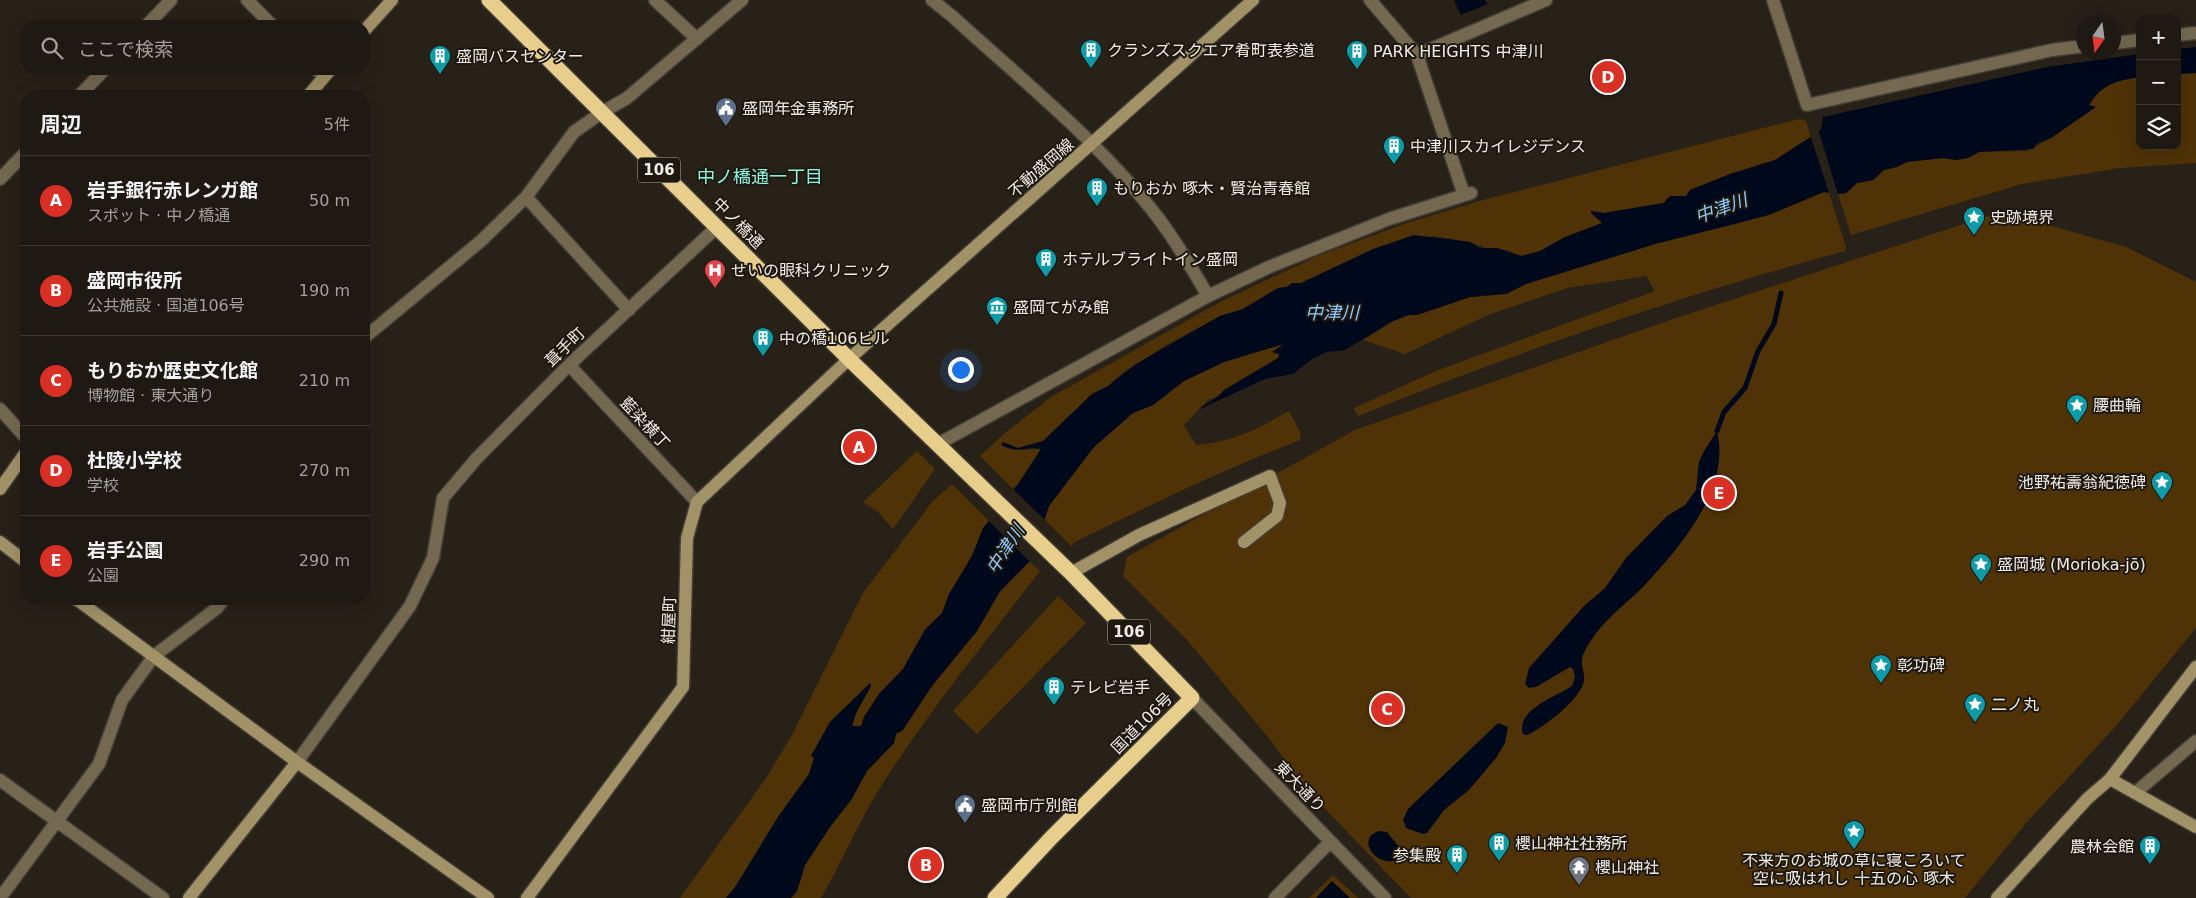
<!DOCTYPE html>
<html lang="ja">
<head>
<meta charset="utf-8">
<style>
  :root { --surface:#1e1912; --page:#2b2620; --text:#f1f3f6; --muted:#a1a09f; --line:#3c3832; --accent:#d93025 }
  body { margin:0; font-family:"DejaVu Sans","Noto Sans JP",sans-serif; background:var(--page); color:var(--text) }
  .controls { position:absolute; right:15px; top:15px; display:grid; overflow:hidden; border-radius:10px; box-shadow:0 5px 20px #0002 }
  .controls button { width:45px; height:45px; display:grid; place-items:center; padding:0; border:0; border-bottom:1px solid var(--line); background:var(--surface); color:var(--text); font:25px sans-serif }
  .compass { position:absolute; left:2076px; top:15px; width:45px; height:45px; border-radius:50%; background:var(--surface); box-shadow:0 5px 20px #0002; rotate:194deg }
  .you { position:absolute; left:960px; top:369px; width:18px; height:18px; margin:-12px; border:4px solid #fff; border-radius:50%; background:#1a73e8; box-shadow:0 0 0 8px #1a73e833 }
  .badge { display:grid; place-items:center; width:32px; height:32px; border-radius:50%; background:var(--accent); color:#fff; font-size:16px; font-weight:700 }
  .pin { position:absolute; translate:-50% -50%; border:2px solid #fff; box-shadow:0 1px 5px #0006 }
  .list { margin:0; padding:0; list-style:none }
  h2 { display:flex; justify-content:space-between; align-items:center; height:65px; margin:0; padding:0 20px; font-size:21px }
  h2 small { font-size:16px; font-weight:400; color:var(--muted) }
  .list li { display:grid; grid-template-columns:32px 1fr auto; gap:15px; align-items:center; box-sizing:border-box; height:90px; padding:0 20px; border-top:1px solid var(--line) }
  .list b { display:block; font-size:19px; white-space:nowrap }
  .list p { margin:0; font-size:16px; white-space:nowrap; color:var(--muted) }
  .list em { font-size:16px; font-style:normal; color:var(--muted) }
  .icon { flex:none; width:28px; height:28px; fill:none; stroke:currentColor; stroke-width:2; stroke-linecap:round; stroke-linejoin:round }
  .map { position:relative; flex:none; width:2196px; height:898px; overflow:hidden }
  .search { position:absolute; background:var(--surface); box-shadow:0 5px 20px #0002; left:20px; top:20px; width:350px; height:55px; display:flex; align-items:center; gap:12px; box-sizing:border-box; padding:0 18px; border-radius:20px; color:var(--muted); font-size:19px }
  .panel { position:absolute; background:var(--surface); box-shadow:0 5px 20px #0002; left:20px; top:90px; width:350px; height:515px; border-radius:20px }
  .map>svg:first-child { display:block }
  .green { fill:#4f3307 }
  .water { fill:#00081c }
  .pier { fill:#282118 }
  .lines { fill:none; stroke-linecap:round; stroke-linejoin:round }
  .stream { stroke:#00081c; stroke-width:5 }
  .street-casing { stroke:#443d35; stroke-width:15 }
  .secondary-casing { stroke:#443d35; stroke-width:15 }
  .highway-casing { stroke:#443d35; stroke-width:18 }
  .street { stroke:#746950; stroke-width:12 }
  .secondary { stroke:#a29268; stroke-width:12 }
  .highway { stroke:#e8ce8c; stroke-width:15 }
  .labels { text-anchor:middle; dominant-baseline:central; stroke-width:4; stroke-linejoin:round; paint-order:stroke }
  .shield { fill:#1e180f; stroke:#b1aca5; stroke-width:1 }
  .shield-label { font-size:15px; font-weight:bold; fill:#f0ebe5 }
  .poi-label { font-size:16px; fill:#f0ebe5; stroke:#1e180f; text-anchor:start }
  .street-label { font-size:16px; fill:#f0ebe5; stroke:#1e180f }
  .neighbourhood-label { font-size:18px; fill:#8ef5e2; stroke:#1e180f }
  .water-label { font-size:18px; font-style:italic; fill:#8fc9fd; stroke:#1e180f }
</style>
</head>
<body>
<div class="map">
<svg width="2196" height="898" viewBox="0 0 2196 898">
  <rect width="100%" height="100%" fill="#282118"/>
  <path class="green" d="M 2196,73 L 2196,163 L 2120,168 L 2022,184 L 1851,235 L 1838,194 L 1846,193 L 1857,183 L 1873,180 L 1884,170 L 1897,167 L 1907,162 L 1943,158 L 1956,160 L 1968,158 L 1979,152 L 2027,151 L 2051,138 L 2085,113 L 2096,94 L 2103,87 L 2117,80 L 2140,77 L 2140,146 L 2177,146 L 2177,74 Z
    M 1799,119 L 1806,121 L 1811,138 L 1775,160 L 1730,174 L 1690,190 L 1686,196 L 1667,198 L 1664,203 L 1604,213 L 1591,211 L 1602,223 L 1565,238 L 1540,251 L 1521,256 L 1506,250 L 1488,249 L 1470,242 L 1434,236 L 1345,263 L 1301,283 L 1292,283 L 1287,287 L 1278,288 L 1243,309 L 1220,316 L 1168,344 L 1121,374 L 1108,386 L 1092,394 L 1043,441 L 1018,448 L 1007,444 L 1013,450 L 1041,449 L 1018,484 L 1013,489 L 980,456 L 1005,433 L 1051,397 L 1220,302 L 1320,255 L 1404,224 L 1479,201 Z
    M 1824,192 L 1829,193 L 1846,247 L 1845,251 C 1680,296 1517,352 1358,416 L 1354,408 L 1436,371 L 1655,291 L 1646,276 L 1567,288 L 1488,315 L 1405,354 L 1363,340 L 1393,321 L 1409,315 L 1417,315 L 1470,297 L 1506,294 L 1526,284 L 1655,244 L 1739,223 Z
    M 2005,213 L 2126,247 L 2196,282 L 2196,628 L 2116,726 L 2027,822 L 1965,898 L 1411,898 L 1304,787 L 1272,742 L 1188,641 L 1123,576 L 1127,557 L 1355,430 L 1676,318 L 1991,215 Z
    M 1284,343 L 1273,353 L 1279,354 L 1279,358 L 1225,390 L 1218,397 L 1209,399 L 1184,425 L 1196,445 C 1235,441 1255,430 1289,411 L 1301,434 L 1300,440 C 1222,470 1148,506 1073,543 L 1072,547 L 1044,519 L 1049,505 L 1094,447 L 1133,413 L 1153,405 L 1184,381 L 1224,362 Z
    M 917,451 L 935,469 L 893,529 L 878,512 L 863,502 Z
    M 952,484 L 989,521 L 942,613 L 925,629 L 903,669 L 879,694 L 864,717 L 861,726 L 852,727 L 856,713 L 871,686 L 870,684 L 830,722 L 811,756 L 815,758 L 809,774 L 778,817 L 731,893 L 726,898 L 680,898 L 766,778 L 792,735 L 863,593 L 932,502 Z
    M 1029,561 L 1040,571 C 985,643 928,712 880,788 C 858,823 842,862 821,898 L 791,898 L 797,891 L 805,865 L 830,827 L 851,800 L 867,771 L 894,743 L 896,734 L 956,654 L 977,631 L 1000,592 Z
    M 1058,596 L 1086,623 L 977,734 L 953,711 Z
    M 1333,875 L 1358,898 L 1309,898 Z"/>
  <path class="water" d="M 1454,0 L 1485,0 L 1487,4 L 1461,15 Z
    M 2196,47 L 2196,73 L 2177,74 L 2177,49 Z
    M 2140,54 L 2140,77 C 2116,81 2102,84 2089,105 L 2096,107 L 2051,138 L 2038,143 L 2033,149 L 1979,152 L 1968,158 L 1956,160 L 1943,158 L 1907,162 L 1897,167 L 1884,170 L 1873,180 L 1857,183 L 1846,193 L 1840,194 L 1824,192 L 1769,215 L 1655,244 L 1526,284 L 1506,294 L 1470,297 L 1417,315 L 1409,315 L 1393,321 L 1345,350 L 1327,352 L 1312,359 L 1293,374 L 1265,379 L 1198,410 C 1207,402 1217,399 1224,390 L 1278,358 L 1279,354 L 1272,352 L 1284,344 L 1224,362 L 1184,381 L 1153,405 L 1133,413 L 1094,447 L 1049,506 L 1031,560 L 1000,591 L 977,631 L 932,686 L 903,730 L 896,734 L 894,743 L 867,771 L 851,800 L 830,827 L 805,865 L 797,891 L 791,898 L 726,898 L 736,886 L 778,817 L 809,774 L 814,758 L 811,756 L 830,722 L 870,683 L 871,686 L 856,713 L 852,726 L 861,726 L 864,717 L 879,694 L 903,669 L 925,630 L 942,613 L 949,594 L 972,556 L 983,528 L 1018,484 L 1041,449 C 1024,445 1022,455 1001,445 L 1003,442 L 1018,448 L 1043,441 L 1092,394 L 1108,386 L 1136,364 L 1220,316 L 1243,309 L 1278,288 L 1287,287 L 1292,283 L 1301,283 L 1373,249 L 1414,235 L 1470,242 L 1480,248 L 1497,248 L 1521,256 L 1540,251 L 1565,237 L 1602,223 L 1591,213 L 1591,211 L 1604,213 L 1664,203 L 1670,196 L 1686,196 L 1690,190 L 1730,174 L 1775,160 L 1821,130 L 1823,117 L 2047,67 Z
    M 1717,431 C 1731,489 1680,547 1643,587 C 1628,602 1610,615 1597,632 C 1591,640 1581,653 1582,663 C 1582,669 1585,674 1584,681 C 1581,699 1543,728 1527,735 L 1523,734 C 1515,710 1557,696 1572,686 L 1575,677 L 1573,669 L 1570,667 L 1536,687 L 1529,688 L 1525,684 L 1529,668 L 1584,606 L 1605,588 L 1626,558 L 1667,516 L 1685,505 L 1696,490 L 1699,462 L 1704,451 Z
    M 1498,723 L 1508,727 L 1505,743 L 1496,758 L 1469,790 L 1444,810 L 1427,833 L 1423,834 L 1406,828 L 1403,820 L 1408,809 Z
    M 1380,831 L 1387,832 L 1399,847 L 1397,860 C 1375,868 1355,837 1380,831 Z
    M 1332,881 L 1350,898 L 1316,898 Z"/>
  <path class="pier" d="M 1818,129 L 1838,194 L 1839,197 L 1830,196 L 1810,135 Z
    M 1011,487 L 1046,521 L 1031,563 L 987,519 Z"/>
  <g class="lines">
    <path class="stream" d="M 1717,431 L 1724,412 L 1745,388 L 1758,351 L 1774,324 L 1781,293"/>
    <g class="street-casing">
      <path id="street" d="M 247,0 L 273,26
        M 655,0 L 697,39
        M 932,0 L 952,16 C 1023,81 1101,143 1159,219 C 1177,243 1193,270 1208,296
        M 1370,0 L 1417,55 L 1464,195
        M 1773,0 L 1807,105 L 2052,50 L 2084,46
        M 146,26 L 171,0
        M 2177,35 L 2196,33
        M 2114,43 L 2140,40
        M 1417,55 L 1546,0
        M 316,69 L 324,77
        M 79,96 L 105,69
        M 0,179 L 26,152
        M 526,197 L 629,310
        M 364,338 L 482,240 L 526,197 L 574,132 L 601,113 L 627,98 L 742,0
        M 569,365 L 697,502
        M 0,409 L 26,438
        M 938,444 L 1208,296 L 1269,267 L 1389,219 L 1471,193
        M 1192,698 L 1385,898
        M 297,762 L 410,606 L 433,558 L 443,498 L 476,459 L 569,365 L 717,227
        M 0,780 L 163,898
        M 2135,793 L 2196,741
        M 0,898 L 99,764 L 122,700 L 154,656 L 217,608 L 224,599
        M 1275,898 L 1330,842"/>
    </g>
    <g class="secondary-casing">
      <path id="secondary" d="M 364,31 L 392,0
        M 308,96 L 331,69
        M 0,489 L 26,452
        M 0,542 L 26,562
        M 1071,573 L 1139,535 L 1270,476 L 1280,503 L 1277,516 L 1244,542
        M 76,599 L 297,762 L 488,898
        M 2110,779 L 2196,827
        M 189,898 L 297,762
        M 527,898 L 683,687 L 687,538 L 697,502 L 849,359 L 1253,0
        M 1997,898 L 2087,799 L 2110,779 L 2196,667"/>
    </g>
    <g class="highway-casing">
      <path id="highway" d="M 489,0 L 849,359 L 1071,573 L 1192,698 L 1052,837 L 995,898"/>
    </g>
    <use href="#street" class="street"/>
    <use href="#secondary" class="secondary"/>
    <use href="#highway" class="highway"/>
  </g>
  <defs>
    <g id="building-pin" transform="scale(1.125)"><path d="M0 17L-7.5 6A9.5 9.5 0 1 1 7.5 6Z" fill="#0f9aa8" stroke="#1e180f"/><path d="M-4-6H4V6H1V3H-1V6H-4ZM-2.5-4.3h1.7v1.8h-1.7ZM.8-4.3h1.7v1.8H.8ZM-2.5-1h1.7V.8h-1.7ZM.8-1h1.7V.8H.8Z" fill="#fff"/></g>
    <g id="civic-pin" transform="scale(1.125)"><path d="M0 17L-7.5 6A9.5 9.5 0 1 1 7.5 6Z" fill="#5c6f8a" stroke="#1e180f"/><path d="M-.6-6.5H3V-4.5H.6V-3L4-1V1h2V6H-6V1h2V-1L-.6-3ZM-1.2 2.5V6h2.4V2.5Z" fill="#fff"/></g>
    <g id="sight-pin" transform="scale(1.125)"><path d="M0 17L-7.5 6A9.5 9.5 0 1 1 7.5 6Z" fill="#0f9aa8" stroke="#1e180f"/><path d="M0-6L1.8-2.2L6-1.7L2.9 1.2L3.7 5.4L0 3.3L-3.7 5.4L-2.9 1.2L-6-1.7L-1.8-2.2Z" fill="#fff"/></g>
    <g id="hospital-pin" transform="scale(1.125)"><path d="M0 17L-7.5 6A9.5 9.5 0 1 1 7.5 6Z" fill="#e0444e" stroke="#1e180f"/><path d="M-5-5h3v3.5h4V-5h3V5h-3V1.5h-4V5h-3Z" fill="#fff"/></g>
    <g id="museum-pin" transform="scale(1.125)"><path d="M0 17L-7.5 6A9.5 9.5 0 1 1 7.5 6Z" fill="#0f9aa8" stroke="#1e180f"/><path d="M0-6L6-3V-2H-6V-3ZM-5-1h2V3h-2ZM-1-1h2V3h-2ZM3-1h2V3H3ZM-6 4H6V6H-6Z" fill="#fff"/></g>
    <g id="temple-pin" transform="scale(1.125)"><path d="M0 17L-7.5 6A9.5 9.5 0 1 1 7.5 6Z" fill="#6b7280" stroke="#1e180f"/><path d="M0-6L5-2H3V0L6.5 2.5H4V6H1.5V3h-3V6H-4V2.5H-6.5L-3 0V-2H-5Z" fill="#fff"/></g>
  </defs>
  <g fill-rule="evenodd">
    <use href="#building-pin" x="1091" y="50"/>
    <use href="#building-pin" x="1357" y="51"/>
    <use href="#building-pin" x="440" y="56"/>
    <use href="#civic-pin" x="726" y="108"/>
    <use href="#building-pin" x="1394" y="146"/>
    <use href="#building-pin" x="1097" y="188"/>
    <use href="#sight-pin" x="1974" y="217"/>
    <use href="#building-pin" x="1046" y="259"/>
    <use href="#hospital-pin" x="715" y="270"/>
    <use href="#museum-pin" x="997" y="307"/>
    <use href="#building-pin" x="763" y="338"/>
    <use href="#sight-pin" x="2077" y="405"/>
    <use href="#sight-pin" x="2162" y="482"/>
    <use href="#sight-pin" x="1981" y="564"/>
    <use href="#sight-pin" x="1881" y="665"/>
    <use href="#building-pin" x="1054" y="687"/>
    <use href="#sight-pin" x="1975" y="704"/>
    <use href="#civic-pin" x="965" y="805"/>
    <use href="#sight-pin" x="1854" y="831"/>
    <use href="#building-pin" x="1499" y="843"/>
    <use href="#building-pin" x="2150" y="846"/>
    <use href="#building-pin" x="1457" y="855"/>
    <use href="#temple-pin" x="1579" y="867"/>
  </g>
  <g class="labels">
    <g class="shield">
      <rect x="638" y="157.5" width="42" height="25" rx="4"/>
      <rect x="1108" y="619.5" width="42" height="25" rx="4"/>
    </g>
    <g class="shield-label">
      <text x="659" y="170">106</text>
      <text x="1129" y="632">106</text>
    </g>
    <g class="poi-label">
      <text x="1107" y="50">クランズスクエア肴町表参道</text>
      <text x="1373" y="51">PARK HEIGHTS 中津川</text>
      <text x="456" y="56">盛岡バスセンター</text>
      <text x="742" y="108">盛岡年金事務所</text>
      <text x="1410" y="146">中津川スカイレジデンス</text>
      <text x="1113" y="188">もりおか 啄木・賢治青春館</text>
      <text x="1990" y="217">史跡境界</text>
      <text x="1062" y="259">ホテルブライトイン盛岡</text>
      <text x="731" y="270">せいの眼科クリニック</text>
      <text x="1013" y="307">盛岡てがみ館</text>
      <text x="779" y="338">中の橋106ビル</text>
      <text x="2093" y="405">腰曲輪</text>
      <text x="2146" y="482" text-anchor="end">池野祐壽翁紀徳碑</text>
      <text x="1997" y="564">盛岡城 (Morioka-jō)</text>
      <text x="1897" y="665">彰功碑</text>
      <text x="1070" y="687">テレビ岩手</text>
      <text x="1991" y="704">二ノ丸</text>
      <text x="981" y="805">盛岡市庁別館</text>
      <text x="1515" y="843">櫻山神社社務所</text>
      <text x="2134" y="846" text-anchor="end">農林会館</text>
      <text x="1441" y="855" text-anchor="end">参集殿</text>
      <text x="1854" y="860" text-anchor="middle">不来方のお城の草に寝ころいて<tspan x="1854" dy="18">空に吸はれし 十五の心 啄木</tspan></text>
      <text x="1595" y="867">櫻山神社</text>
    </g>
    <g class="street-label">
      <text transform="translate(1041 168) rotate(-41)">不動盛岡線</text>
      <text transform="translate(738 223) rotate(45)">中ノ橋通</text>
      <text transform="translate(565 347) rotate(-44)">葺手町</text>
      <text transform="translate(645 423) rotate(47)">藍染横丁</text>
      <text transform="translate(669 620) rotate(-88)">紺屋町</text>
      <text transform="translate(1142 723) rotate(-45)">国道106号</text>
      <text transform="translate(1300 787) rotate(46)">東大通り</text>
    </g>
    <g class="neighbourhood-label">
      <text x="760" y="176">中ノ橋通一丁目</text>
    </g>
    <g class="water-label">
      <text transform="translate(1721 208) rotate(-20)">中津川</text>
      <text x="1332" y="312">中津川</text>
      <text transform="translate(1005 549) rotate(-57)">中津川</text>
    </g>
  </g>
</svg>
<div class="controls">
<button>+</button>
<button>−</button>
<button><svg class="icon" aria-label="layers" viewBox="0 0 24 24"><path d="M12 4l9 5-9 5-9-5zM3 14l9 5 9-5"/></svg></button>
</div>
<svg class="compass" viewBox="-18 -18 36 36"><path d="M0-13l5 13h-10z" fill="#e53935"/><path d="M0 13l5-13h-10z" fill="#a1a09f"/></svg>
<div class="you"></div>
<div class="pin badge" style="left:859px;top:447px">A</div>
<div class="pin badge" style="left:926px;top:865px">B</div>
<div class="pin badge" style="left:1387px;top:709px">C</div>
<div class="pin badge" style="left:1608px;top:77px">D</div>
<div class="pin badge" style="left:1719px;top:493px">E</div>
<div class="search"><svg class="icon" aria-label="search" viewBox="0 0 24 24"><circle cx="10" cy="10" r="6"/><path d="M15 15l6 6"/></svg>ここで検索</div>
<section class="panel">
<h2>周辺<small>5件</small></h2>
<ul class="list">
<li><span class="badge">A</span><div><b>岩手銀行赤レンガ館</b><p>スポット · 中ノ橋通</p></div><em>50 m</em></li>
<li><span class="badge">B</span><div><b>盛岡市役所</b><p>公共施設 · 国道106号</p></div><em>190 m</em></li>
<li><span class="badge">C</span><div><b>もりおか歴史文化館</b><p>博物館 · 東大通り</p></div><em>210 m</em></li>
<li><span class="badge">D</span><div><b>杜陵小学校</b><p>学校</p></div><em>270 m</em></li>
<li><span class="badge">E</span><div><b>岩手公園</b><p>公園</p></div><em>290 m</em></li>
</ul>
</section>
</div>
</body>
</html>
